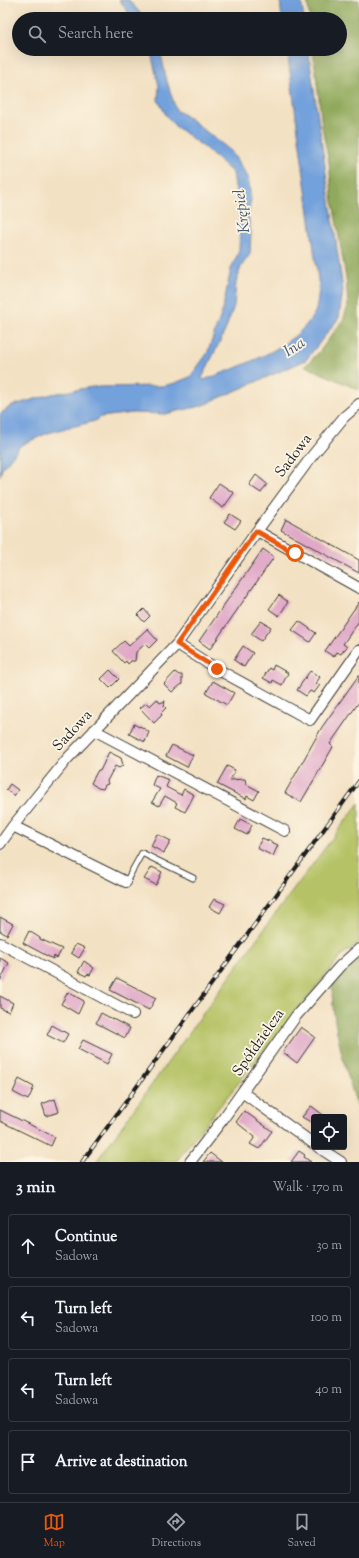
<!DOCTYPE html>
<html lang="en">
<head>
<meta charset="utf-8">
<style>
  :root { --surface:#171b24; --page:#20242c; --text:#f1f3f6; --muted:#9ea1a6; --line:#363941; --accent:#ea580c }
  body { margin:0; font-family:"Sorts Mill Goudy",serif; background:var(--page); color:var(--text) }
  .controls { position:absolute; right:12px; bottom:12px; display:grid; overflow:hidden; border-radius:4px; box-shadow:0 4px 16px #0002 }
  .controls button { width:36px; height:36px; display:grid; place-items:center; padding:0; border:0; border-bottom:1px solid var(--line); background:var(--surface); color:var(--text); font:20px sans-serif }
  .stop { position:absolute; width:12px; height:12px; margin:-9px; border:3px solid #ea580c; border-radius:50%; background:#fff }
  .stop.end { background:#ea580c; border-color:#fff; box-shadow:0 1px 4px #0008 }
  .list { margin:0; padding:0; list-style:none }
  h2 { display:flex; justify-content:space-between; align-items:center; height:52px; margin:0; padding:0 16px; font-size:17px }
  h2 small { font-size:13px; font-weight:400; color:var(--muted) }
  .list li { display:grid; grid-template-columns:26px 1fr auto; gap:12px; align-items:center; box-sizing:border-box; height:64px; margin:0 8px 8px; padding:0 8px; border:1px solid var(--line); border-radius:4px }
  .list b { display:block; font-size:15px; white-space:nowrap }
  .list p { margin:0; font-size:13px; white-space:nowrap; color:var(--muted) }
  .list em { font-size:13px; font-style:normal; color:var(--muted) }
  .icon { flex:none; width:22px; height:22px; fill:none; stroke:currentColor; stroke-width:2; stroke-linecap:round; stroke-linejoin:round }
  .map { position:relative; flex:none; width:359px; height:1162px; overflow:hidden }
  .search { position:absolute; background:var(--surface); box-shadow:0 4px 16px #0002; left:12px; right:12px; top:12px; height:44px; display:flex; align-items:center; gap:10px; box-sizing:border-box; padding:0 14px; border-radius:22px; color:var(--muted); font-size:15px }
  .sheet { height:340px; background:var(--surface) }
  nav { display:flex; justify-content:space-around; align-items:center; box-sizing:border-box; height:56px; border-top:1px solid var(--line); background:var(--surface); font-size:11px; color:var(--muted) }
  nav a { display:grid; justify-items:center; gap:2px }
  nav .on { color:var(--accent) }
  .map>svg:first-child { display:block }
  .green { fill:#b5c366; stroke:#687041 }
  .forest { fill:#90a95b; stroke:#56623c }
  .water { fill:#73a1dc; stroke:#485e7c }
  .building { fill:#e0a9c8 }
  .lines { fill:none; stroke-linecap:round; stroke-linejoin:round }
  .service-casing { stroke:#3c3a35; stroke-width:7 }
  .minor-casing { stroke:#3c3a35; stroke-width:12 }
  .service { stroke:#fff; stroke-width:5 }
  .minor { stroke:#fff; stroke-width:10 }
  .rail-casing { stroke:#1c1c1c; stroke-width:4 }
  .rail { stroke:#fcf5e5; stroke-width:2.5; stroke-dasharray:8; stroke-linecap:butt }
  .route { stroke:#ea580c; stroke-width:5 }
  .labels { text-anchor:middle; dominant-baseline:central; stroke-width:3.5; stroke-linejoin:round; paint-order:stroke }
  .street-label { font-size:15px; fill:#1c1c1c; stroke:#fcf5e5 }
  .water-label { font-size:16px; font-style:italic; fill:#435872; stroke:#fcf5e5 }
</style>
</head>
<body>
<div class="map">
<svg width="359" height="1162" viewBox="0 0 359 1162">
  <rect width="100%" height="100%" fill="#fcf5e5"/>
  <filter id="ink" filterUnits="userSpaceOnUse"><feTurbulence type="fractalNoise" baseFrequency=".025" numOctaves="2"/><feDisplacementMap in="SourceGraphic" scale="8" xChannelSelector="R" yChannelSelector="G"/><feConvolveMatrix kernelMatrix="1 2 1 2 8 2 1 2 1" color-interpolation-filters="sRGB"/></filter>
  <filter id="wash" filterUnits="userSpaceOnUse"><feTurbulence type="fractalNoise" baseFrequency=".012" numOctaves="4" result="noise"/><feDisplacementMap in="SourceGraphic" scale="16" xChannelSelector="R" yChannelSelector="G"/><feGaussianBlur stdDeviation="0.9" result="paint"/><feColorMatrix in="noise" values="0 0 0 0 0 0 0 0 0 0 0 0 0 0 0 0 0 1.4 0 .05"/><feComposite in="paint" operator="in"/></filter>
  <g filter="url(#wash)">
    <rect width="100%" height="100%" fill="#f3e1c3"/>
    <path class="green" d="M 359,803 L 359,943 L 342,955 L 189,1144 L 176,1162 L 96,1162 L 266,926 Z"/>
    <path class="forest" d="M 307,0 L 359,0 L 359,390 L 305,366 L 320,351 L 343,320 L 348,306 L 346,278 L 332,196 L 329,163 L 322,126 L 313,49 L 340,49 L 340,19 L 310,19 Z
      M 359,953 L 359,1110 C 349,1085 324,999 335,976 C 339,969 353,959 359,953 Z"/>
    <path class="water" d="M 119,0 L 129,0 L 145,19 L 133,19 Z
      M 280,0 L 301,0 L 304,19 L 282,19 Z
      M 150,49 L 160,49 L 166,78 L 176,110 L 189,118 L 231,151 L 248,177 L 251,199 L 248,216 L 251,231 L 250,254 L 241,267 L 236,282 L 234,306 L 225,331 L 202,378 L 204,380 C 240,366 294,349 314,314 C 318,307 318,295 319,287 L 287,49 L 308,49 L 343,290 L 339,318 L 306,360 L 201,406 L 165,414 L 133,413 L 101,417 L 95,421 L 48,433 L 21,445 L 6,464 L 3,466 L 0,476 L 0,414 L 11,406 L 52,394 L 92,387 L 162,386 L 175,383 L 190,377 L 207,354 L 222,312 L 231,269 L 239,251 L 240,220 L 233,173 L 205,148 L 175,126 L 166,115 L 158,100 L 159,86 Z"/>
    <g id="blocks">
      <path class="building" d="M 256,475 L 267,484 L 261,493 L 249,485 Z
        M 219,483 L 234,493 L 223,508 L 209,498 Z
        M 230,514 L 241,521 L 235,529 L 224,522 Z
        M 286,519 L 359,560 L 359,573 L 281,530 Z
        M 263,549 L 274,557 L 210,649 L 199,641 Z
        M 279,595 L 288,602 L 279,616 L 269,609 Z
        M 359,602 L 359,621 L 343,644 L 347,647 L 344,650 L 341,654 L 337,652 L 334,657 L 325,651 Z
        M 144,609 L 150,616 L 144,622 L 138,615 Z
        M 261,621 L 271,627 L 261,641 L 251,634 Z
        M 299,621 L 316,633 L 310,642 L 292,630 Z
        M 147,629 L 157,640 L 149,648 L 145,644 L 136,652 L 135,661 L 131,661 L 128,664 L 126,661 L 124,663 L 113,651 L 124,641 L 129,646 Z
        M 243,646 L 253,653 L 244,667 L 234,660 Z
        M 274,665 L 288,673 L 282,685 L 273,680 L 272,683 L 263,678 L 269,668 L 272,670 Z
        M 110,670 L 119,679 L 110,688 L 101,679 Z
        M 310,671 L 320,677 L 316,683 L 320,685 L 314,693 L 310,691 L 306,696 L 297,690 Z
        M 175,672 L 179,675 L 182,675 L 182,684 L 172,692 L 164,684 Z
        M 359,675 L 359,702 L 330,744 L 333,747 L 301,802 L 285,793 L 322,727 Z
        M 213,681 L 234,693 L 227,705 L 206,693 Z
        M 157,699 L 160,703 L 165,701 L 164,706 L 166,708 L 161,713 L 162,715 L 154,723 L 140,708 L 146,703 L 150,706 Z
        M 134,724 L 139,727 L 140,726 L 149,732 L 145,742 L 129,734 Z
        M 172,745 L 193,755 L 187,767 L 166,756 Z
        M 109,752 L 121,758 L 123,765 L 119,768 L 115,766 L 107,781 L 108,784 L 105,785 L 103,789 L 98,788 L 91,783 L 98,770 L 100,771 Z
        M 227,766 L 235,770 L 230,780 L 245,779 L 246,784 L 259,791 L 254,800 L 247,796 L 246,799 L 217,784 Z
        M 156,775 L 169,780 L 166,787 L 181,795 L 184,789 L 194,795 L 185,812 L 175,807 L 177,803 L 165,796 L 159,806 L 152,802 L 160,789 L 152,785 Z
        M 10,784 L 18,790 L 14,796 L 6,790 Z
        M 240,819 L 252,825 L 247,835 L 235,829 Z
        M 157,834 L 171,841 L 164,853 L 151,846 Z
        M 262,838 L 278,845 L 273,856 L 257,848 Z
        M 152,867 L 162,872 L 156,885 L 144,879 Z
        M 214,899 L 225,904 L 220,913 L 209,907 Z
        M 0,917 L 13,924 L 7,935 L 0,931 Z
        M 29,931 L 40,938 L 40,939 L 62,949 L 57,958 L 54,956 L 53,959 L 23,943 Z
        M 76,944 L 85,948 L 79,958 L 71,953 Z
        M 0,958 L 9,963 L 0,981 Z
        M 84,961 L 94,968 L 90,975 L 87,974 L 86,976 L 78,972 Z
        M 117,978 L 156,998 L 149,1010 L 110,990 Z
        M 68,992 L 84,1001 L 78,1014 L 61,1004 Z
        M 0,996 L 13,1003 L 9,1012 L 0,1008 Z
        M 101,1013 L 130,1028 L 125,1038 L 96,1023 Z
        M 52,1025 L 68,1034 L 63,1043 L 47,1035 Z
        M 301,1027 L 315,1037 L 297,1063 L 283,1052 Z
        M 83,1040 L 112,1054 L 107,1064 L 78,1049 Z
        M 19,1079 L 34,1087 L 28,1100 L 13,1092 Z
        M 55,1099 L 59,1112 L 46,1116 L 42,1104 Z
        M 311,1106 L 314,1108 L 326,1117 L 314,1117 L 314,1124 L 302,1117 Z
        M 0,1110 L 55,1137 L 51,1146 L 0,1121 Z
        M 244,1111 L 272,1131 L 259,1149 L 250,1144 L 255,1137 L 236,1122 Z
        M 299,1151 L 305,1155 L 304,1157 L 311,1162 L 291,1162 Z
        M 210,1153 L 222,1162 L 203,1162 Z"/>
    </g>
  </g>
  <g filter="url(#ink)">
    <use href="#blocks" fill-opacity="0" stroke="#3c3a35" stroke-width="1"/>
    <g class="lines">
      <g class="service-casing">
        <path id="service" d="M 126,882 L 142,853 L 193,878"/>
      </g>
      <g class="minor-casing">
        <path id="minor" d="M 257,531 L 359,588
          M 177,644 L 217,669 L 310,720 L 359,650
          M 94,730 L 285,831
          M 13,826 L 126,882
          M 0,844 L 13,826 L 67,759 L 177,644 L 257,531 L 312,456 L 344,417 L 359,404
          M 0,943 L 133,1014
          M 242,1092 L 314,1144
          M 318,1147 L 341,1162
          M 190,1162 L 223,1119 L 296,1016 L 340,966 L 359,949"/>
      </g>
      <use href="#service" class="service"/>
      <use href="#minor" class="minor"/>
      <g class="rail-casing">
        <path id="rail" d="M 82,1162 L 359,781"/>
      </g>
      <use href="#rail" class="rail"/>
    </g>
  </g>
  <g class="lines" filter="url(#ink)">
    <path class="route" d="M 217,669 L 177,644 L 256,531 L 295,553"/>
  </g>
  <g class="labels">
    <g class="street-label">
      <text transform="translate(294 456) rotate(-53)">Sadowa</text>
      <text transform="translate(73 731) rotate(-47)">Sadowa</text>
      <text transform="translate(259 1043) rotate(-55)">Spółdzielcza</text>
    </g>
    <g class="water-label">
      <text transform="translate(243 211) rotate(-97)">Krępiel</text>
      <text transform="translate(295 348) rotate(-33)">Ina</text>
    </g>
  </g>
</svg>
<div class="controls">
<button><svg class="icon" aria-label="locate" viewBox="0 0 24 24"><circle cx="12" cy="12" r="6"/><path d="M12 2v4M12 18v4M2 12h4M18 12h4"/></svg></button>
</div>
<div class="stop" style="left:295px;top:553px"></div>
<div class="stop end" style="left:217px;top:669px"></div>
<div class="search"><svg class="icon" aria-label="search" viewBox="0 0 24 24"><circle cx="10" cy="10" r="6"/><path d="M15 15l6 6"/></svg>Search here</div>
</div>
<section class="sheet">
<h2>3 min<small>Walk · 170 m</small></h2>
<ul class="list">
<li><svg class="icon" aria-label="ahead" viewBox="0 0 24 24"><path d="M12 20V5M6 11l6-6 6 6"/></svg><div><b>Continue</b><p>Sadowa</p></div><em>30 m</em></li>
<li><svg class="icon" aria-label="left" viewBox="0 0 24 24"><path d="M17 20v-9H6M10 6l-5 5 5 5"/></svg><div><b>Turn left</b><p>Sadowa</p></div><em>100 m</em></li>
<li><svg class="icon" aria-label="left" viewBox="0 0 24 24"><path d="M17 20v-9H6M10 6l-5 5 5 5"/></svg><div><b>Turn left</b><p>Sadowa</p></div><em>40 m</em></li>
<li><svg class="icon" aria-label="arrive" viewBox="0 0 24 24"><path d="M6 21V4h12l-3 4 3 4H6"/></svg><div><b>Arrive at destination</b></div></li>
</ul>
</section>
<nav>
<a class="on"><svg class="icon" aria-label="map" viewBox="0 0 24 24"><path d="M3 6l6-2 6 2 6-2v14l-6 2-6-2-6 2zM9 4v14M15 6v14"/></svg>Map</a>
<a><svg class="icon" aria-label="directions" viewBox="0 0 24 24"><path d="M12 3l9 9-9 9-9-9zM9 14v-3h6M13 9l2 2-2 2"/></svg>Directions</a>
<a><svg class="icon" aria-label="saved" viewBox="0 0 24 24"><path d="M7 4h10v16l-5-4-5 4z"/></svg>Saved</a>
</nav>
</body>
</html>
